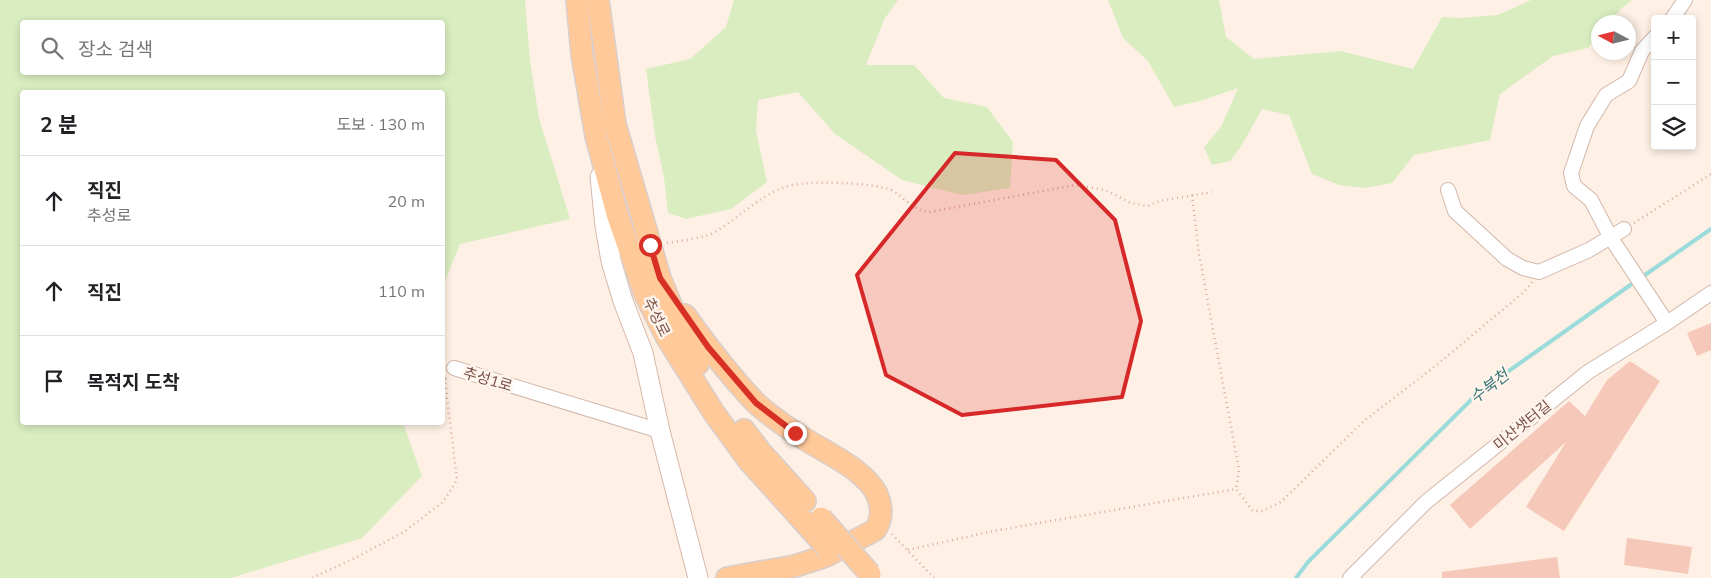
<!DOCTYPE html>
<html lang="ko">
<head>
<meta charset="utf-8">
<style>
  :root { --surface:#fff; --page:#f6f6f6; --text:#202124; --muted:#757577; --line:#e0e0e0 }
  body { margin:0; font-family:Mulish,"Noto Sans KR",sans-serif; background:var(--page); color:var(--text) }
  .controls { position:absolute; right:15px; top:15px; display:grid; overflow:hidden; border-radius:5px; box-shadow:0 2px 8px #0003 }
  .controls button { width:45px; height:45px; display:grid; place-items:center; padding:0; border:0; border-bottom:1px solid var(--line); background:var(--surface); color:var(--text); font:25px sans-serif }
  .compass { position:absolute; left:1591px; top:15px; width:45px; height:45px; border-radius:50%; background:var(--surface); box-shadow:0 2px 8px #0003; rotate:277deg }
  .stop { position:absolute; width:15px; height:15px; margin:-11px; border:4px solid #d93025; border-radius:50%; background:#fff }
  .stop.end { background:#d93025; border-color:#fff; box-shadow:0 1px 5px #0008 }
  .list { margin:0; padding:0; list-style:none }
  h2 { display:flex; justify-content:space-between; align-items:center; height:65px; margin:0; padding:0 20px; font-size:21px }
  h2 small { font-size:16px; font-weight:400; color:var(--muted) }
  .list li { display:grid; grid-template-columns:32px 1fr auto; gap:15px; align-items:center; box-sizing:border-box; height:90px; padding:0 20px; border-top:1px solid var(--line) }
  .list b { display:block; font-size:19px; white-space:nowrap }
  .list p { margin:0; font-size:16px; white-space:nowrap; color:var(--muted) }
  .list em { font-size:16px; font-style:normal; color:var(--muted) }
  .icon { flex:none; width:28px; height:28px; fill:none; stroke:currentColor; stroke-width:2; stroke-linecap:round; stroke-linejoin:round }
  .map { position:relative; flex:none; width:1711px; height:578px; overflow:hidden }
  .search { position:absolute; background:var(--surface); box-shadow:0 2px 8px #0003; left:20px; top:20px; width:425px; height:55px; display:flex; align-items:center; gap:12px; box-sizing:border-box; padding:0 18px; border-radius:5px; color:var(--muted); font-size:19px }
  .panel { position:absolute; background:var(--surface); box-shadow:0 2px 8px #0003; left:20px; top:90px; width:425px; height:335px; border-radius:5px }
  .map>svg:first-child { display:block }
  .green { fill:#d9edc1; fill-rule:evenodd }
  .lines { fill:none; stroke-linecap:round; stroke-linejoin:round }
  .stream { stroke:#9cdbdb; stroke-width:4 }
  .building { fill:#f5c8b9 }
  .street-casing { stroke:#d2b7ac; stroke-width:16 }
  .secondary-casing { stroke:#d8b8ab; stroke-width:21 }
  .primary-casing { stroke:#d9cecb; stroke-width:24 }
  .path { stroke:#daab9c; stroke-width:2.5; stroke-dasharray:1 4; stroke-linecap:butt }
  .street { stroke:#fff; stroke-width:14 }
  .secondary { stroke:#fff; stroke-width:19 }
  .primary { stroke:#ffc99a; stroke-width:21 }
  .primary-bridge-casing { stroke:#d9cecb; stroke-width:24; stroke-linecap:butt }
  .primary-bridge { stroke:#ffc99a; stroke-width:21 }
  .route { stroke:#d93025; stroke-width:6 }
  .marked { fill:#d62828; fill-opacity:0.2; stroke:#d62828; stroke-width:4; stroke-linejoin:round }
  .labels { text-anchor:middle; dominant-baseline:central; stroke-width:5; stroke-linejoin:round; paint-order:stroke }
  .street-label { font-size:15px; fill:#785147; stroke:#fff4ec }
  .water-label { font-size:16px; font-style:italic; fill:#377677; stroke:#fff4ec }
</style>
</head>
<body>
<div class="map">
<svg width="1711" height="578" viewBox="0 0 1711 578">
  <rect width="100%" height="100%" fill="#fef0e4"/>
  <path class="green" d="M 0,0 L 525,0 L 530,61 L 539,118 L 570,219 L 460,244 L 443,286 L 442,92 L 22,92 L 22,422 L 403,423 L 422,476 L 362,538 L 231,578 L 0,578 ZM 442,22 L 442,72 L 22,72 L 22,22 Z
    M 734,0 L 898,0 L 885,18 L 866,65 L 914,65 L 944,98 L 987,107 L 1013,142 L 1010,188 L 963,195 L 902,180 L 835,134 L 798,92 L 758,100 L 756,131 L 767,182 L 731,209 L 686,219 L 668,213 L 664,177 L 655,136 L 646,69 L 690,59 L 726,27 Z
    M 1108,0 L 1219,0 L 1226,37 L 1254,59 L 1340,51 L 1413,69 L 1442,17 L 1460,18 L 1498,15 L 1531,0 L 1632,0 L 1623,7 L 1610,22 L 1598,22 L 1598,36 L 1588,48 L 1553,56 L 1500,94 L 1490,140 L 1414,155 L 1392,183 L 1365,188 L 1339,185 L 1312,174 L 1289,115 L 1262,109 L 1240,148 L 1230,161 L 1212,165 L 1204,147 L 1221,127 L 1238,88 L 1200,101 L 1174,107 L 1148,61 L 1123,38 Z"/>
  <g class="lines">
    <path class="stream" d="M 1642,277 L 1711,229
      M 1296,578 L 1308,562 L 1479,392 L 1636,281"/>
  </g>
  <path class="building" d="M 1711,323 L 1711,350 L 1697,356 L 1687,333 Z
    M 1630,361 L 1660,381 L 1564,531 L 1526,507 L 1566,442 L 1470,529 L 1450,505 L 1569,401 L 1585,416 L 1607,380 Z
    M 1627,538 L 1692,547 L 1688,574 L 1624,565 Z
    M 1557,557 L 1560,578 L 1442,578 L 1442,572 Z"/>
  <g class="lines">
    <g class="street-casing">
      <path id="street" d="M 1672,19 L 1685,0
        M 1655,37 L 1642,51 L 1629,81 L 1606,95 L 1587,126 L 1571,173 L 1574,186 L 1591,200 L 1611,238 L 1667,323
        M 1448,190 L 1455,211 L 1507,259 L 1523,268 L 1539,272 L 1589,250 L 1624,229
        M 454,368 L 660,431
        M 1350,578 L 1426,502 L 1588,372 L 1667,323 L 1711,293"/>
    </g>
    <g class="secondary-casing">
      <path id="secondary" d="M 600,177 L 605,226 L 611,261 L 623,301 L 643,353 L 660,431 L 698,578"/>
    </g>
    <g class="primary-casing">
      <path id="primary" d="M 577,0 L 582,54 L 596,136 L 618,217 L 645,294 L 667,338 L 714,413 L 749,461 L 805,523
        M 598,0 L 615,124 L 660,278 L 682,332 L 698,364
        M 685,315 C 707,346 729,375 755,402 C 766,413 781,423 794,432 C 818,449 851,462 870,484 C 881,496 885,516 875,530 L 826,556 L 795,566 L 727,578
        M 744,430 L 760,451 L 805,501"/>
    </g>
    <path class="path" d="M 1192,195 L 1199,254 L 1239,470 L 1236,489
      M 1634,223 L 1711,174
      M 667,243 C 679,241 706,238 715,232 C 739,218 759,196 785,187 C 803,180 873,182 891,190 C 906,198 911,210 930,212 L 1075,185 L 1105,190 L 1131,203 L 1148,206 L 1160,201 L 1212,192
      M 892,534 L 934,578
      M 908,550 L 993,531 L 1236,489 L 1253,511 L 1262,511 L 1281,502 L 1365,420 L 1438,364 L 1525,291 L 1532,282
      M 312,578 L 355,558 L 404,532 L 443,502 L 457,480 L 445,380 L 447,377"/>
    <use href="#street" class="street"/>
    <use href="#secondary" class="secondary"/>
    <use href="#primary" class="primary"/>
    <g class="primary-bridge-casing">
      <path id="primary-bridge" d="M 821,518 L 870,574
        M 805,523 L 828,549"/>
    </g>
    <use href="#primary-bridge" class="primary-bridge"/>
  </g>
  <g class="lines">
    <path class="route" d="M 650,245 L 660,278 L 708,347 L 756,403 L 795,433"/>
  </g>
  <path class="marked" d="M 955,153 L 1056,160 L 1115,220 L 1141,321 L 1122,397 L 962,415 L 886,375 L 857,275 Z"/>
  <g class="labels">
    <g class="street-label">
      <text transform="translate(657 317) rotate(64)">추성로</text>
      <text transform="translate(488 379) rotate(17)">추성1로</text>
      <text transform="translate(1522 425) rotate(-39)">미산샛터길</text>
    </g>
    <g class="water-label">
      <text transform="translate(1489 386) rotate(-38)">수북천</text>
    </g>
  </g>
</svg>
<div class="controls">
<button>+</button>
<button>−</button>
<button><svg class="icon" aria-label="layers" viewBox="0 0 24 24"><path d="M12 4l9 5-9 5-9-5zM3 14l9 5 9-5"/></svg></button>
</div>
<svg class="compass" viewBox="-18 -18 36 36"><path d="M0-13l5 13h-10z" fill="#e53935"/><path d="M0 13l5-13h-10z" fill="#757577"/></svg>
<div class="stop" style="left:650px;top:245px"></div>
<div class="stop end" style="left:795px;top:433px"></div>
<div class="search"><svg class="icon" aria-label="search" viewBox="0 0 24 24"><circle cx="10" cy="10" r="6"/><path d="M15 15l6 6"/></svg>장소 검색</div>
<section class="panel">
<h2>2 분<small>도보 · 130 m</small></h2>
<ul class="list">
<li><svg class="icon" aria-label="ahead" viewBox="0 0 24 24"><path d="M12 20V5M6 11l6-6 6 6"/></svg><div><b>직진</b><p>추성로</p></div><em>20 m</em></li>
<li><svg class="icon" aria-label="ahead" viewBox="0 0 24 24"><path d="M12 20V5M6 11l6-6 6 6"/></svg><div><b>직진</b></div><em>110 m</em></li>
<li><svg class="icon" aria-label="arrive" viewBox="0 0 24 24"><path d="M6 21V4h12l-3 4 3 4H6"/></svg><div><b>목적지 도착</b></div></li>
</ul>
</section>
</div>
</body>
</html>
